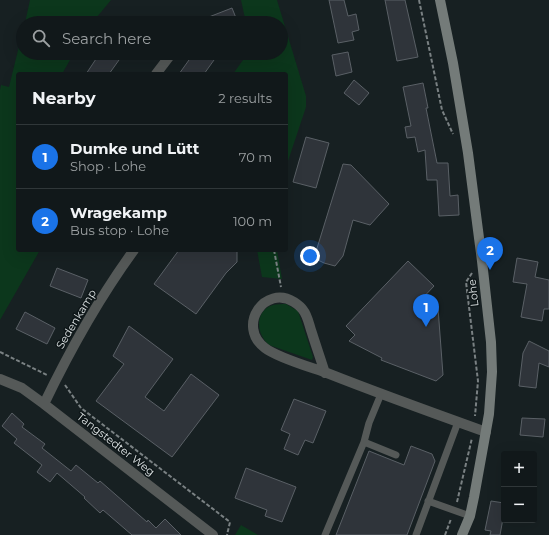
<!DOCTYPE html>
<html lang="en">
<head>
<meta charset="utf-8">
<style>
  :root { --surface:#11181a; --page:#1a2123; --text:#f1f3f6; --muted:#9ca0a2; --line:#303739; --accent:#1a73e8 }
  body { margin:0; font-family:Montserrat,sans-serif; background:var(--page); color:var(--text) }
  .controls { position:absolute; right:12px; bottom:12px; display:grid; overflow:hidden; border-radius:4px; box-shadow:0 4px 16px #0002 }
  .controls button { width:36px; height:36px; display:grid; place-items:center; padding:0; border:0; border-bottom:1px solid var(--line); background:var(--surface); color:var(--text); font:20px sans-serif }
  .you { position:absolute; left:310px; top:256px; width:14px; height:14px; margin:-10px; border:3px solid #fff; border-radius:50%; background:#1a73e8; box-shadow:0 0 0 6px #1a73e833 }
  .badge { display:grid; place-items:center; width:26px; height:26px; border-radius:50%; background:var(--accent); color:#fff; font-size:13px; font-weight:700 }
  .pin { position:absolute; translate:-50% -33px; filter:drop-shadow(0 1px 2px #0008) }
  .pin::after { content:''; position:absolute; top:21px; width:14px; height:12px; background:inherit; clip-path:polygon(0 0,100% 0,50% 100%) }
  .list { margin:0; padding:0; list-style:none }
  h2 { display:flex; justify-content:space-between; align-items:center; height:52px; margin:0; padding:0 16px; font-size:17px }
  h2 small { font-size:13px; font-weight:400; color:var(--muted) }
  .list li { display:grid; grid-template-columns:26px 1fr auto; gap:12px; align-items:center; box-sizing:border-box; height:64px; padding:0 16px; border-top:1px solid var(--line) }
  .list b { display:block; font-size:15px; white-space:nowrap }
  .list p { margin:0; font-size:13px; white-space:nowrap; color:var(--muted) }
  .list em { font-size:13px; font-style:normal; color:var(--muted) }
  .icon { flex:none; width:22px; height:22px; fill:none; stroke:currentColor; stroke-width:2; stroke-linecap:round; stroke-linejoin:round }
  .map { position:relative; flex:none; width:549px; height:535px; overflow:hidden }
  .search { position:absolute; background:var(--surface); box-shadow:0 4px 16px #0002; left:16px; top:16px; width:272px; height:44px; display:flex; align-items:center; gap:10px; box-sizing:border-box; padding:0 14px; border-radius:22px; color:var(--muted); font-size:15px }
  .panel { position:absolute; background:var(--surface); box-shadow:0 4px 16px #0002; left:16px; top:72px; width:272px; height:180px; border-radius:4px }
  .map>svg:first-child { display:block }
  .green { fill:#0c371c }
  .building { fill:#2f343a; stroke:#5a6066 }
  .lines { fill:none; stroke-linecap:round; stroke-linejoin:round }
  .path { stroke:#7a8183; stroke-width:2; stroke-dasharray:4 2; stroke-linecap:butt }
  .lane { stroke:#555958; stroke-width:7 }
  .street { stroke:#555958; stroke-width:10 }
  .secondary { stroke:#747b79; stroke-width:10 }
  .labels { text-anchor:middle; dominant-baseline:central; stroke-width:3; stroke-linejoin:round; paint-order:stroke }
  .street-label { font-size:11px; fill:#dee4e5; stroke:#0e1618 }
</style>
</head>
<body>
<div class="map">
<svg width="549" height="535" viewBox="0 0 549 535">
  <rect width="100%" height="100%" fill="#172022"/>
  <path class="green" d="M 30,0 L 111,0 L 92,23 L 25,23 Z
    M 241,0 L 277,0 L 306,96 L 306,107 L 286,167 L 286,74 L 233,74 L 248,53 L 281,53 L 281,23 L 246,23 Z
    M 23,30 L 23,53 L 74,53 L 62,74 L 18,74 L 18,250 L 40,250 L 0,320 L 0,90 L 1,85 L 9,87 Z
    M 257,250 L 277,250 L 282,279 L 262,277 Z
    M 286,304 L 298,311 L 313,357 L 312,360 L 269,345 C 256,334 254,311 273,305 C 277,304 282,304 286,304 Z
    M 241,525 L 258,535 L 235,535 Z"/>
  <path class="building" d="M 329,0 L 344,0 L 348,16 L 356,14 L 359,30 L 352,32 L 354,40 L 338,43 Z
    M 385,0 L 405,0 L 418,57 L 397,61 Z
    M 232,8 L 238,23 L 196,23 L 196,22 Z
    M 348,52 L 352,72 L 336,76 L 332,55 Z
    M 100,53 L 124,53 L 109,74 L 86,74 Z
    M 194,53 L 219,53 L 204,74 L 179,74 Z
    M 354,80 L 369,93 L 359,105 L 344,93 Z
    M 423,83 L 428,108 L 426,108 L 437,163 L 448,163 L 450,196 L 458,195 L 459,215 L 439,216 L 437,180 L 427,180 L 425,150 L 418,152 L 415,137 L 407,138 L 405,127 L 411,126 L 403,87 Z
    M 306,137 L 329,143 L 316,188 L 293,182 Z
    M 343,164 L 351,165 L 389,204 L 370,225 L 353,220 L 343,256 L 335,266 L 324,263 L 314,258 Z
    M 179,250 L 237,250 L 237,262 L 226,273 L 196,314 L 154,284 Z
    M 517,258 L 538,262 L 535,277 L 549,280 L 549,309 L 544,309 L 542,321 L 521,317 L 527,284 L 513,282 Z
    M 408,261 L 434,286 L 419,302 L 438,308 L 443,375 L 436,381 L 381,360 L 382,358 L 349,341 L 355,335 L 346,326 Z
    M 57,268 L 88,280 L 81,298 L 50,286 Z
    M 25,312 L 55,328 L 47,344 L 16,329 Z
    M 129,326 L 173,359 L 145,397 L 164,411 L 191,374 L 219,395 L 172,457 L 96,401 L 124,364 L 113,356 Z
    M 529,341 L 549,351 L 549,367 L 539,363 L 536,388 L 519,386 L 523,353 Z
    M 294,399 L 326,411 L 313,443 L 305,440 L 298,455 L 284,449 L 290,434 L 281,430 Z
    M 12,413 L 24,424 L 22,427 L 45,444 L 42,448 L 71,471 L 76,465 L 98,483 L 100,481 L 147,522 L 148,520 L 156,528 L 165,519 L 181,535 L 132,535 L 103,510 L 100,513 L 84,498 L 85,497 L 57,473 L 50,482 L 37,472 L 42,465 L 14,443 L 17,439 L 2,426 Z
    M 522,418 L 545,419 L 543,437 L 520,435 Z
    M 411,446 L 432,454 L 435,461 L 407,535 L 336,535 L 369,451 L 404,465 Z
    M 246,468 L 296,487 L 282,522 L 265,516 L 267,510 L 235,498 Z
    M 491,501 L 504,503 L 504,513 L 500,535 L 490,535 L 491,531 L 485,530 Z"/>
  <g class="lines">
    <path class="path" d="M 419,0 L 442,110 L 453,134
      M 274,250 L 281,287
      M 472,273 L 466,282 L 478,381 L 475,416
      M 0,352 L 47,375
      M 65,385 L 81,408 L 230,522 L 227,535
      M 457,502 L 472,438
      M 445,535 L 451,519"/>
    <path class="lane" d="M 381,394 L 369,423 L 364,442 L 396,455
      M 428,501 L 470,516
      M 325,535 L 364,442
      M 416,535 L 458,422"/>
    <path class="street" d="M 156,74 L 172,53
      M 325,373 C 321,360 316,346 312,333 C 309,325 308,316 303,310 C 301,307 297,304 294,302 C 265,284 236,326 265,348 C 278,358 310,367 327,373 C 380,394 433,413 486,432
      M 0,379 L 22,388 L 44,404 L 213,535
      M 44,404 C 70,350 99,298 134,250"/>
    <path class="secondary" d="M 440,0 L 453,63 L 468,153 L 482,261 L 491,342 L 492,372 L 489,414 L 474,497 L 470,516 L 462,535"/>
  </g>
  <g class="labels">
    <g class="street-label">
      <text transform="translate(473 293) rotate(-96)">Lohe</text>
      <text transform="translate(76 319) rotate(-59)">Sedenkamp</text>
      <text transform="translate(116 444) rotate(38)">Tangstedter Weg</text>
    </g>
  </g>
</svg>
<div class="controls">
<button>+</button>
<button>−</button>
</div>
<div class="you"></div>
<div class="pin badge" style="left:426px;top:327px">1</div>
<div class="pin badge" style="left:490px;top:270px">2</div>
<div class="search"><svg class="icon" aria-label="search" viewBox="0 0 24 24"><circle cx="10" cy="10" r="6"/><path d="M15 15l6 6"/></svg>Search here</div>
<section class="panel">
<h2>Nearby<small>2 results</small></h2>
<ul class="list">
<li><span class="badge">1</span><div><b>Dumke und Lütt</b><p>Shop · Lohe</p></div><em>70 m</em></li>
<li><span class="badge">2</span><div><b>Wragekamp</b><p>Bus stop · Lohe</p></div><em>100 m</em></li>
</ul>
</section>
</div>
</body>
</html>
